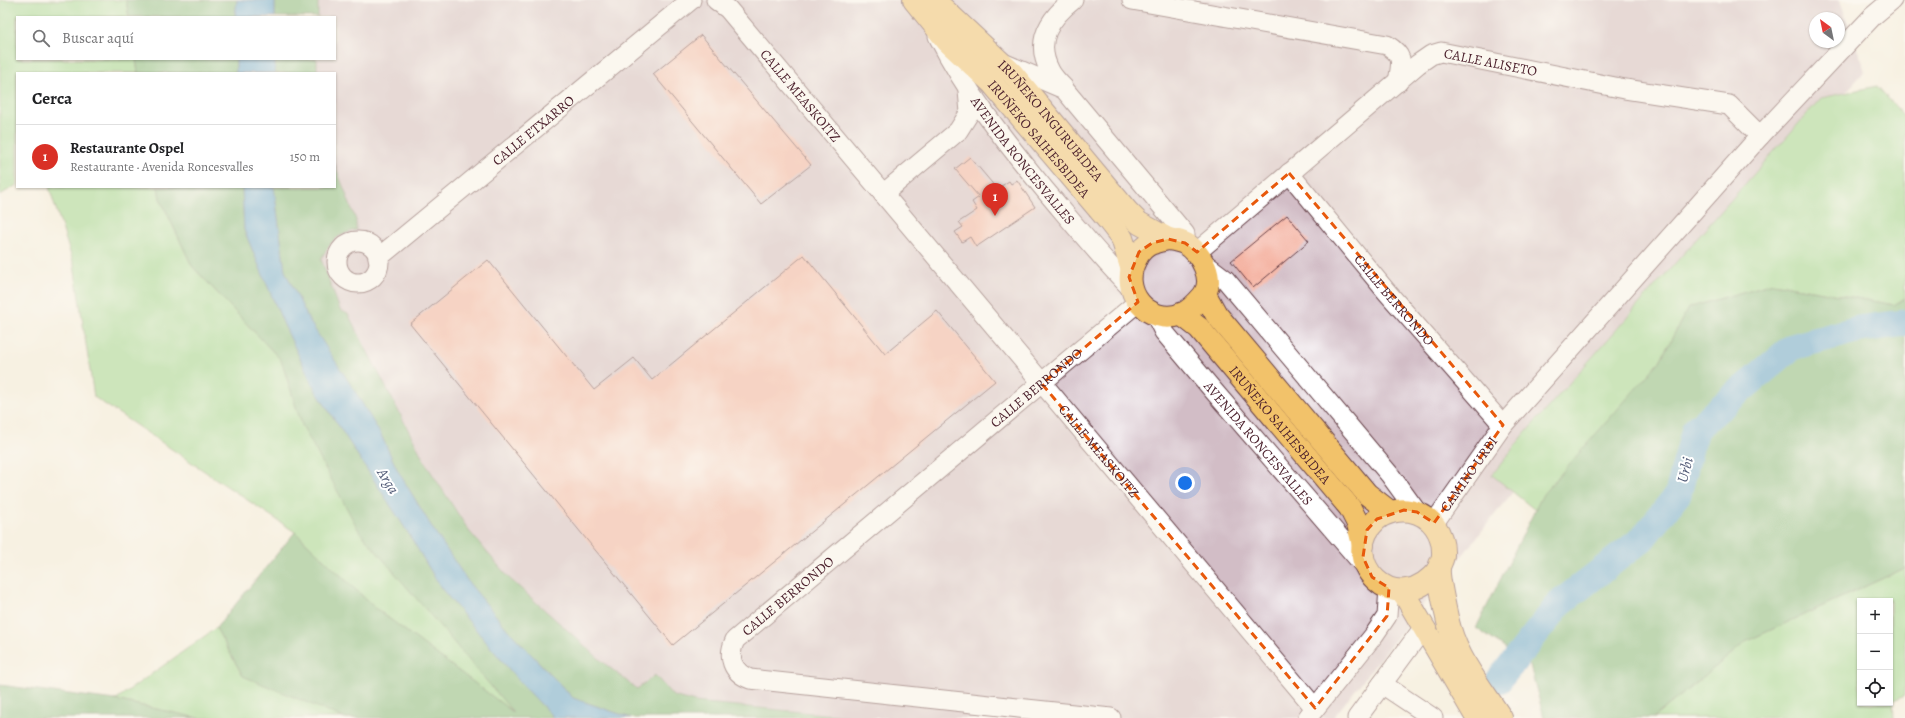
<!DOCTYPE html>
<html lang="es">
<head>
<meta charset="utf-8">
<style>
  :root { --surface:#fff; --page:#f2f2f2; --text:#202124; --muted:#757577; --line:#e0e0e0; --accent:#d93025 }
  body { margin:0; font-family:Alegreya,serif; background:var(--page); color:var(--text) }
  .controls { position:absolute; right:12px; bottom:12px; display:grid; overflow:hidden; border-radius:0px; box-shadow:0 1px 3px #0004 }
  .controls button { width:36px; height:36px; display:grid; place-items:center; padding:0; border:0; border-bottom:1px solid var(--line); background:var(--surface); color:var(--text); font:20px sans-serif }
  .compass { position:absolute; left:1809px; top:12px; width:36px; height:36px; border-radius:50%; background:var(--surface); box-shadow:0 1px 3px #0004; rotate:327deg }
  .you { position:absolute; left:1185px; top:483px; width:14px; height:14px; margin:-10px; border:3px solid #fff; border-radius:50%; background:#1a73e8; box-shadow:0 0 0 6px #1a73e833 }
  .badge { display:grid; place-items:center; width:26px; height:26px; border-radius:50%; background:var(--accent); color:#fff; font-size:13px; font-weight:700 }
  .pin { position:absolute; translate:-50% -33px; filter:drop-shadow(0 1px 2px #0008) }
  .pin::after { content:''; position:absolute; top:21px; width:14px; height:12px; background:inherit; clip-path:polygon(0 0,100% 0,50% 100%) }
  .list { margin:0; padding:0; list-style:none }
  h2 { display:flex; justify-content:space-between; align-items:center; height:52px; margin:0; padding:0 16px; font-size:17px }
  h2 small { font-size:13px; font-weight:400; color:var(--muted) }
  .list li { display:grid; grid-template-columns:26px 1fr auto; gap:12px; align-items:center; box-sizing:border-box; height:64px; padding:0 16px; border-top:1px solid var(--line) }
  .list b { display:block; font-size:15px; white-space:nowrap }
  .list p { margin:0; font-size:13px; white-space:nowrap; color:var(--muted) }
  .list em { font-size:13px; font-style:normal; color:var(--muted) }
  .icon { flex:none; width:22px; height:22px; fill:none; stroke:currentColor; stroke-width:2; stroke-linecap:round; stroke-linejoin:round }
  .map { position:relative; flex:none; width:1905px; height:718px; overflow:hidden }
  .search { position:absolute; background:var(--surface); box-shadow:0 1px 3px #0004; left:16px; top:16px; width:320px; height:44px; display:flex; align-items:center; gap:10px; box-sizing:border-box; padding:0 14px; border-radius:0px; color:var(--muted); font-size:15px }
  .panel { position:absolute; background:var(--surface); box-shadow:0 1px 3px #0004; left:16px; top:72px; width:320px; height:116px; border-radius:0px }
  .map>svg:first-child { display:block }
  .industrial { fill:#d2bdc6; fill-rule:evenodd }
  .green { fill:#9ad88d; stroke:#727c5c; fill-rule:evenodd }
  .forest { fill:#7bb878; stroke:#626c52 }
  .water { fill:#5aa3d1; stroke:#52617e }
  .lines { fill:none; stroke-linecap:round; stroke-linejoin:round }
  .river { stroke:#5aa3d1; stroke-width:27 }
  .building { fill:#f4b09f }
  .minor-casing { stroke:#643e46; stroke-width:21 }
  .highway-casing { stroke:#643e46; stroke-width:24 }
  .minor { stroke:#fff; stroke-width:19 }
  .highway { stroke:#f2c26a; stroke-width:22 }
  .marked { fill:none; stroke:#e8590c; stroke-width:3; stroke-dasharray:8 5; stroke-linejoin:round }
  .labels { text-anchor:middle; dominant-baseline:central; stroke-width:4; stroke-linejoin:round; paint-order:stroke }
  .street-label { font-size:14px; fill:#4a1f2b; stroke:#fff }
  .water-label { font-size:15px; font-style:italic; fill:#515a76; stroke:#fff }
</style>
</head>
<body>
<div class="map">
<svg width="1905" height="718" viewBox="0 0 1905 718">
  <rect width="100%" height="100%" fill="#fff"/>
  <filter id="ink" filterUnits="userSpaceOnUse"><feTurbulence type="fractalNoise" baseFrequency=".025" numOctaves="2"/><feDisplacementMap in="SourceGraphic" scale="8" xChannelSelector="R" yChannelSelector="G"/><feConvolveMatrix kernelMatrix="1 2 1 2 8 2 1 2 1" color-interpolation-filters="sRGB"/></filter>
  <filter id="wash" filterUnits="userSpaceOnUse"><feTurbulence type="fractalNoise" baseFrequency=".012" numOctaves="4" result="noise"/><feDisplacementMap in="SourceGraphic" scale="16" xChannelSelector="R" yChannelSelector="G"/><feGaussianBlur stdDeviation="0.9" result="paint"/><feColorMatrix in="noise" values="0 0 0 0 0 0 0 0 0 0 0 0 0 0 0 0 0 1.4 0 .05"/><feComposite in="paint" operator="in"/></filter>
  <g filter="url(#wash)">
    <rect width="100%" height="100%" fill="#f7f1e2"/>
    <path class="industrial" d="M 318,0 L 1840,0 L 1865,71 L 1726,224 L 1333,718 L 866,718 L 695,702 L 673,696 L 655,675 L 637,689 L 604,663 L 509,578 L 469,531 L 426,464 L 348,314 L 340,310 L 321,259 L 331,241 L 341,234 L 356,230 L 356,220 L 335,165 L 335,73 L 317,73 L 317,59 L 335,59 L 335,17 L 318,17 ZM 1815,18 L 1839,18 L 1839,42 L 1815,42 Z"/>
    <path class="green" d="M 0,0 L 126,0 L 129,17 L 17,17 L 17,59 L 136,59 L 138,73 L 17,73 L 17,185 L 0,195 Z
      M 1877,86 L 1905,117 L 1905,298 L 1894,305 L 1773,283 L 1688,308 L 1660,361 L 1535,510 L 1492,475 L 1527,431 L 1821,98 Z
      M 49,187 L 158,187 L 160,198 L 192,266 L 281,360 L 302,425 L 515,714 L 374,607 L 295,532 L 94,397 L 74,265 Z
      M 1905,568 L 1905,695 L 1893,701 L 1894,718 L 1653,718 L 1747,641 ZM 1860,601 L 1890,601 L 1890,703 L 1860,703 Z
      M 216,628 L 243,676 L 360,718 L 198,718 L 115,700 Z"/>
    <path class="forest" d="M 126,0 L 237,0 L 235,17 L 129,17 Z
      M 275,0 L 318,0 L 318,17 L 275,17 Z
      M 136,59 L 236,59 L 236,73 L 138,73 Z
      M 275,59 L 317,59 L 317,73 L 275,73 Z
      M 335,165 L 356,220 L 356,230 C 335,236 332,240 321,259 L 340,310 L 348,314 L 426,464 L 469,531 L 509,578 L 604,663 L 637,689 L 655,675 L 673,696 L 695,702 L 866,718 L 631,718 L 573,698 L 507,629 L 469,583 L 433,529 L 398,471 L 381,435 L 310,322 L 285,271 L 274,187 L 335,187 Z
      M 158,187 L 242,187 L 244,230 L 284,325 L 316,391 L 407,531 L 441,588 L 519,681 L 554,718 L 344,718 L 243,676 L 216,628 L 295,532 L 374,607 L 513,712 L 359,531 L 302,425 L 281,360 L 192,266 L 160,198 Z
      M 1773,283 L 1894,305 L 1905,298 L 1905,568 L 1747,641 L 1653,718 L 1544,718 L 1530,666 L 1476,628 L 1543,494 L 1660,361 L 1688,308 Z
      M 0,685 L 115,700 L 198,718 L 0,718 Z"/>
    <path class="water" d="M 237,0 L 275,0 L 275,17 L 235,17 Z
      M 236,59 L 275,59 L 275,73 L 236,73 Z
      M 242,187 L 274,187 L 285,271 L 310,322 L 356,393 L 381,435 L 398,471 L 433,529 L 469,583 L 507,629 L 573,698 L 631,718 L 554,718 L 519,681 L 441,588 L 407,531 L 316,391 L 284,325 L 244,230 Z"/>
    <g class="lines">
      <path class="river" d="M 1499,680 L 1560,603 L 1642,539 L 1678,494 L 1695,429 L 1792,347 L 1859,329 L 1905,323"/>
    </g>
    <g id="blocks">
      <path class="building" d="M 701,35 L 811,165 L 761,204 L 653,74 Z
        M 970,157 L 997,189 L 1009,181 L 1011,184 L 1017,180 L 1035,207 L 976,247 L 970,237 L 962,242 L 955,232 L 963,227 L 959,222 L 977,210 L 972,202 L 979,197 L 955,169 Z
        M 1287,215 L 1309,241 L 1253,288 L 1231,261 Z
        M 804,255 L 885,354 L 937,311 L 995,381 L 673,645 L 410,324 L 488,260 L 594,390 L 634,358 L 652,380 Z"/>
    </g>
  </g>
  <g filter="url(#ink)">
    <use href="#blocks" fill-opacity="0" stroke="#643e46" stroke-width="1"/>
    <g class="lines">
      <g class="minor-casing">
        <g id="minor">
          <path id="s1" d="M 716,0 L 728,9 L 1315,708"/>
          <path d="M 1132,0 L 1387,45 C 1405,56 1401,63 1398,82"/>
          <path id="s2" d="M 938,36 C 967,94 1004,140 1045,190 C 1073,223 1100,257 1131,288"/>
          <path d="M 1003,63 L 1064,89 L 1185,234 L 1185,243"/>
          <path d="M 1064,88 C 1059,83 1053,77 1050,71 C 1034,41 1050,18 1073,0"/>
          <path id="s3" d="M 1289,173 L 1386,291 L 1503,425"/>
          <path d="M 883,194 L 958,131 L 970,112 L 968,91"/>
          <circle cx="358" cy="262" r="21"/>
          <path id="s4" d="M 1197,252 L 1418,64 L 1431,55 L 1441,52 L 1625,89 L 1729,105 L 1760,136"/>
          <path id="s5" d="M 378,258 L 691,0"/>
          <path d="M 1204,263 L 1225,279 L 1390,475 L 1417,512"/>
          <path id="s6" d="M 1155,314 L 1164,332 L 1212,389 L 1367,569"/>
          <path id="s7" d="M 1434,523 L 1503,425 L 1760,136 L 1873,16 L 1892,0"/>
          <path d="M 1382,684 L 1433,718"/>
          <path d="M 1308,717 L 1374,635 L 1387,616 L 1389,588"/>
          <path id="s8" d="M 1111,718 L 750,679 C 732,672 727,657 735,640 L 1138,302"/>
          <path d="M 1357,718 L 1424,627"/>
        </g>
      </g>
      <g class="highway-casing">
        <g id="highway">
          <path id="s9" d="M 914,0 L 948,42 L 992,83 L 1108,220 L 1122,238 L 1131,267"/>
          <path id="s10" d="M 934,0 L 1012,73 L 1127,211 L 1139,223 L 1168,239"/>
          <path d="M 1168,239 C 1174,240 1181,241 1186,244 C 1201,252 1216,281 1203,296 C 1197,303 1191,310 1182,314 C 1148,327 1118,290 1136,259 C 1139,252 1146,245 1153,243 C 1158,241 1163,240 1168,239 Z"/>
          <path d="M 1205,294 L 1216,314 L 1367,494 L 1390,512"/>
          <path id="s11" d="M 1181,314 L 1199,328 L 1350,508 L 1358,524 L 1363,545"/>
          <path d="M 1439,569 C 1395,625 1335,558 1376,520 C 1385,512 1399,509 1410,511 C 1432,515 1444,534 1443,555 C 1443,560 1439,564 1439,569 C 1438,578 1447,619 1450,629 C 1459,661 1483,690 1501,718"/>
          <path d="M 1403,592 L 1477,718"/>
        </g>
      </g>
      <use href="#minor" class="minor"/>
      <use href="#highway" class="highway"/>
    </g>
  </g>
  <path d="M0 0H1905V718H0ZM 1289,173 L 1503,425 L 1434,523 L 1417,512 L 1404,510 L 1377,519 L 1367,530 L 1363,557 L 1372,577 L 1389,588 L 1387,616 L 1315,708 L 1042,384 L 1138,302 L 1129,277 L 1139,252 L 1152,243 L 1168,239 L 1185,243 L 1197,252 Z" fill="#f7f1e2" fill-opacity=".55" fill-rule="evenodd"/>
  <path class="marked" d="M 1289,173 L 1503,425 L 1434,523 L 1417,512 L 1404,510 L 1377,519 L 1367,530 L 1363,557 L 1372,577 L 1389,588 L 1387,616 L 1315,708 L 1042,384 L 1138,302 L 1129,277 L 1139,252 L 1152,243 L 1168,239 L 1185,243 L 1197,252 Z"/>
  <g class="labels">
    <g class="street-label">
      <text stroke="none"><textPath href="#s4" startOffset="367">CALLE ALISETO</textPath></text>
      <text stroke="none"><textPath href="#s1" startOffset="128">CALLE MEASKOITZ</textPath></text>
      <text stroke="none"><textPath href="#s10" startOffset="168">IRUÑEKO INGURUBIDEA</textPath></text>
      <text stroke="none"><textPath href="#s5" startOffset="201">CALLE ETXARRO</textPath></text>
      <text stroke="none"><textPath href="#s9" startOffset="187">IRUÑEKO SAIHESBIDEA</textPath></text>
      <text stroke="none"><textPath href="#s2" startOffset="151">AVENIDA RONCESVALLES</textPath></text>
      <text stroke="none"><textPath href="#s3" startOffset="165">CALLE BERRONDO</textPath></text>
      <text stroke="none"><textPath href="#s8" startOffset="804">CALLE BERRONDO</textPath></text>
      <text stroke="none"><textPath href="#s11" startOffset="149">IRUÑEKO SAIHESBIDEA</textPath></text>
      <text stroke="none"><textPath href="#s6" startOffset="166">AVENIDA RONCESVALLES</textPath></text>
      <text stroke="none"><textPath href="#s1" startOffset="592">CALLE MEASKOITZ</textPath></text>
      <text stroke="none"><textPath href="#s7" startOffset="60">CAMINO URBI</textPath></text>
      <text stroke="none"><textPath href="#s8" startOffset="480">CALLE BERRONDO</textPath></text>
    </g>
    <g class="water-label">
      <text transform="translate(1685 470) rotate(-75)">Urbi</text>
      <text transform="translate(388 481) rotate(58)">Arga</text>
    </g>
  </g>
</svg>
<div class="controls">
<button>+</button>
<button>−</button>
<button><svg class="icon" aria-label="locate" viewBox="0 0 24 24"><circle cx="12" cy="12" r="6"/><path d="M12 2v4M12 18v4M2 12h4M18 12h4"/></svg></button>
</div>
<svg class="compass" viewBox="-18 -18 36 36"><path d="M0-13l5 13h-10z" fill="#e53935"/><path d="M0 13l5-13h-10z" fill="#757577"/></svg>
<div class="you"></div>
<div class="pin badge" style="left:995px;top:216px">1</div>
<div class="search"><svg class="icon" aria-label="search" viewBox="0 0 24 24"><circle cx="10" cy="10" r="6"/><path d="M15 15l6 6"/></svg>Buscar aquí</div>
<section class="panel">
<h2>Cerca<small></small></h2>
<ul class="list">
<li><span class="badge">1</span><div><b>Restaurante Ospel</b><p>Restaurante · Avenida Roncesvalles</p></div><em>150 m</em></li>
</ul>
</section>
</div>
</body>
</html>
